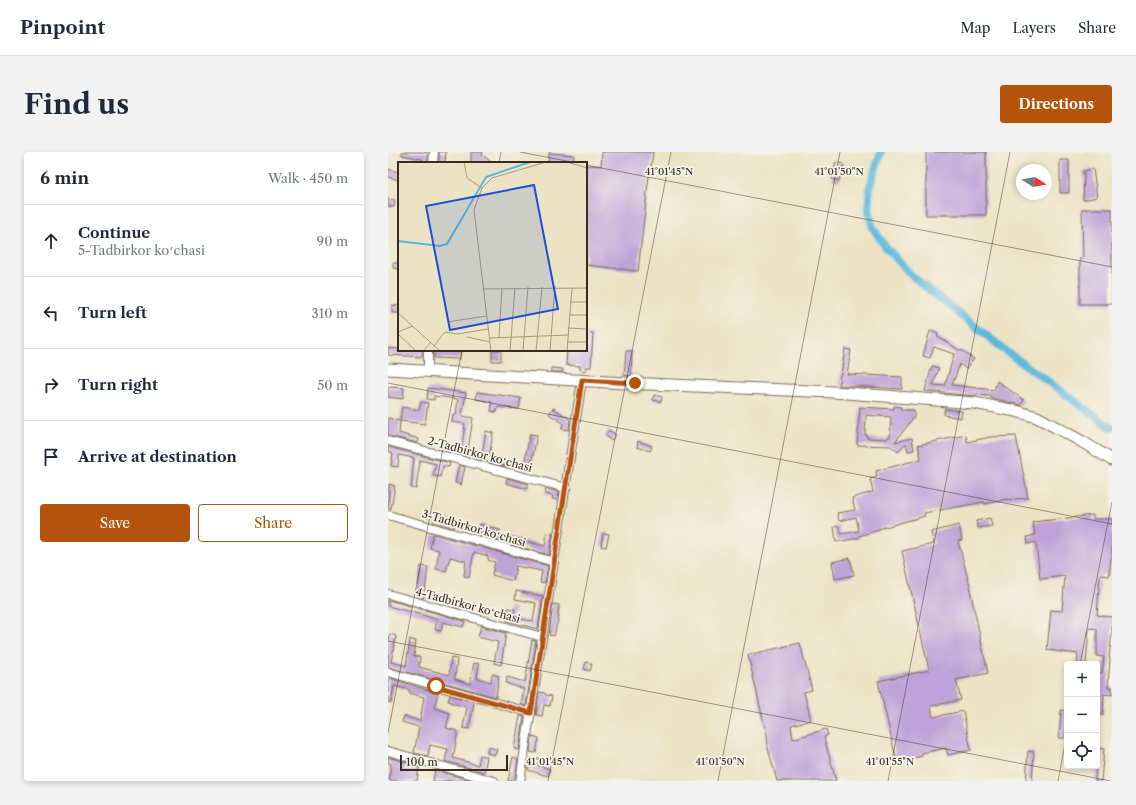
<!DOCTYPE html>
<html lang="en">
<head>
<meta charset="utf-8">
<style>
  :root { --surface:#fff; --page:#f2f2f3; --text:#1f2937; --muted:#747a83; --line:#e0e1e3; --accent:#b45309 }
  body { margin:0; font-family:"Libre Caslon Text",serif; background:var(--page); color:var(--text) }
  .controls { position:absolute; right:12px; bottom:12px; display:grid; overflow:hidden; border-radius:4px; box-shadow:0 2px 6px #0003 }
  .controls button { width:36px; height:36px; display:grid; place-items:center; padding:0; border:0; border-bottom:1px solid var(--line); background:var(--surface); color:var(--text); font:20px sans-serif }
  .compass { position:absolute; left:628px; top:12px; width:36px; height:36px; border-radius:50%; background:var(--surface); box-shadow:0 2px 6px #0003; rotate:101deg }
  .scale { position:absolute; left:12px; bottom:10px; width:108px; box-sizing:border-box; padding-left:4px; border:2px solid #3b2a1e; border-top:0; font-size:11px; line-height:14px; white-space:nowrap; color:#3b2a1e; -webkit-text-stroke:3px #f7f3e8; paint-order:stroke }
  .stop { position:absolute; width:12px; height:12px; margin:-9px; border:3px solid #b45309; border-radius:50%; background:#fff }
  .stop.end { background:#b45309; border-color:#fff; box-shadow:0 1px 4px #0008 }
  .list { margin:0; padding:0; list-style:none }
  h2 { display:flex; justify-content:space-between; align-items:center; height:52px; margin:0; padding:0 16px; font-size:17px }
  h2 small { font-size:13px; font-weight:400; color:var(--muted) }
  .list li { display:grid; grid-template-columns:26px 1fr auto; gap:12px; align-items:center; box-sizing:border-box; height:72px; padding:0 16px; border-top:1px solid var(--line) }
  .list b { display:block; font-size:15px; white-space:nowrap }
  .list p { margin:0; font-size:13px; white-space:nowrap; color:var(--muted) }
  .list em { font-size:13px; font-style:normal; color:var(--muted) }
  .actions { display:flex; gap:8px; padding:12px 16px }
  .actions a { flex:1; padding:9px 0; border:1px solid var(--accent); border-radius:4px; text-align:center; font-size:14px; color:var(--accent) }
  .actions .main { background:var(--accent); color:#fff }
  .icon { flex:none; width:22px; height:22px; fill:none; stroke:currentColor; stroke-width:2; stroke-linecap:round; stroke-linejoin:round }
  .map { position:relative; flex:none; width:724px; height:629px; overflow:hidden; border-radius:4px }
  header { display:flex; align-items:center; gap:24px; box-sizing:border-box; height:56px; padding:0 20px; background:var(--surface); border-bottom:1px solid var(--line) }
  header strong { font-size:19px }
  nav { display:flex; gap:22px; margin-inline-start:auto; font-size:14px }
  .intro { display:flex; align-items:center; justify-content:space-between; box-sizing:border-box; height:96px; padding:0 24px }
  h1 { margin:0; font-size:28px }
  .button { padding:10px 18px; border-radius:4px; background:var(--accent); color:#fff; font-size:14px; font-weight:700 }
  main { display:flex; gap:24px; padding:0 24px }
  aside { flex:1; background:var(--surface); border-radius:4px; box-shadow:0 2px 6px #0003 }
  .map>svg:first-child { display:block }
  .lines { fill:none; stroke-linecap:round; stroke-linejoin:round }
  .canal { stroke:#5bb7d9; stroke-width:8 }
  .building { fill:#c0a2d8; fill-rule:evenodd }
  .minor-casing { stroke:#796b58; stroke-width:10 }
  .major-casing { stroke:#796b58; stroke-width:13 }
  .minor { stroke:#fff; stroke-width:8 }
  .major { stroke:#fff; stroke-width:11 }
  .route { stroke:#b45309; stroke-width:5 }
  .ticks { fill:none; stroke:#3b2a1e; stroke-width:1; stroke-opacity:0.45 }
  .labels { text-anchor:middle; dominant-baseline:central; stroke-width:3.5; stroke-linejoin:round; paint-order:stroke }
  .street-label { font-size:11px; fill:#3b2a1e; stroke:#f7f3e8 }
  .inset-river { fill:none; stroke:#5bb7d9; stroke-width:2 }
  .inset-road { fill:none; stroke:#a59982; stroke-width:1 }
  .view { fill:#1d4ed8; fill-opacity:0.15; stroke:#1d4ed8; stroke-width:2 }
  .inset-edge { fill:none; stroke:#3b2a1e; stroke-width:2 }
  .ticks-label { font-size:10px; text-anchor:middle; fill:#3b2a1e; stroke:#f7f3e8; stroke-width:3.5; stroke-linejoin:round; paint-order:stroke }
</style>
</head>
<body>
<header>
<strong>Pinpoint</strong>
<nav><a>Map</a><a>Layers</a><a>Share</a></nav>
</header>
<div class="intro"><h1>Find us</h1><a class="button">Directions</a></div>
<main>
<aside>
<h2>6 min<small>Walk · 450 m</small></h2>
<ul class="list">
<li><svg class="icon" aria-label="ahead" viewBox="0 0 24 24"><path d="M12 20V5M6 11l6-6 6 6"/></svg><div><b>Continue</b><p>5-Tadbirkor koʻchasi</p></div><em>90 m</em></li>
<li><svg class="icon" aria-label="left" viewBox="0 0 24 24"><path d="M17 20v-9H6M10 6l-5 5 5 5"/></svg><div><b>Turn left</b></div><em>310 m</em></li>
<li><svg class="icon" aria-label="right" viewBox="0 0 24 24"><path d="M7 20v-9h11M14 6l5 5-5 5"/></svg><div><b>Turn right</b></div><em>50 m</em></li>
<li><svg class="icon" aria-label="arrive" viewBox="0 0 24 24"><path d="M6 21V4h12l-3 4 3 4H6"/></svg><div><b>Arrive at destination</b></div></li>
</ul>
<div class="actions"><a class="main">Save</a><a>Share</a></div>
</aside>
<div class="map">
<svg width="724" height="629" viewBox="0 0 724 629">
  <rect width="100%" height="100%" fill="#f7f3e8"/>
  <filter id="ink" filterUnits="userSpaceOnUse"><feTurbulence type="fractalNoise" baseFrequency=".025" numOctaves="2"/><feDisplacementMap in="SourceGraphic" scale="8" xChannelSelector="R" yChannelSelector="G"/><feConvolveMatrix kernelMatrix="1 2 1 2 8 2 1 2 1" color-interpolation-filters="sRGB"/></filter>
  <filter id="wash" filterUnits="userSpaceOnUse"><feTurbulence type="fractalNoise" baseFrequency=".012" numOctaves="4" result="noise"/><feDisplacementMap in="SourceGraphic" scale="16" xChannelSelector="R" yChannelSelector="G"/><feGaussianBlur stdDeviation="0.9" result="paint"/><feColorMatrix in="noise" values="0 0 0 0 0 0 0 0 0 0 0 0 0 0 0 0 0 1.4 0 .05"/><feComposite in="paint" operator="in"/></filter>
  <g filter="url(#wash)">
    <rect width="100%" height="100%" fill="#ece3c4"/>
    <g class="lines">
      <path class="canal" d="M 493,0 L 482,34 L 480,57 L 485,76 L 497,94 L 524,124 L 622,202 L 724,276"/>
    </g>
    <g id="blocks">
      <path class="building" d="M 14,0 L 34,0 L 40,1 L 40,11 L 34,11 L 34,7 L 14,3 Z
        M 51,0 L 58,0 L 57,11 L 51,11 Z
        M 83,0 L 95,0 L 94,3 L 105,11 L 83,11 Z
        M 214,0 L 265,0 L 263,15 L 262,15 L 250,119 L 198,113 L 198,13 L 213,14 Z
        M 538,0 L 598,0 L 598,63 L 538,63 Z
        M 161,1 L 186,3 L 185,11 L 160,11 Z
        M 672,8 L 681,8 L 681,41 L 672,41 Z
        M 448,10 L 456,12 L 451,29 L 444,27 Z
        M 0,17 L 11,20 L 11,28 L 0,25 Z
        M 705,17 L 709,45 L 695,48 L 696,24 L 695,19 Z
        M 0,47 L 7,48 L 6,55 L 0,54 Z
        M 694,57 L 724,57 L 724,152 L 692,152 L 692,106 L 695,106 Z
        M 5,111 L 11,111 L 11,117 L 5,116 Z
        M 4,153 L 11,154 L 11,161 L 4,161 Z
        M 542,179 L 550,182 L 549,184 L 571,198 L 575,199 L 586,207 L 578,217 L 572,212 L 564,233 L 606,238 L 609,229 L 636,248 L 633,253 L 603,246 L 603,244 L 587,243 L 586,244 L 537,239 L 544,214 L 551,216 L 545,233 L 557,234 L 566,202 L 546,195 L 542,206 L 535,204 Z
        M 198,180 L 205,181 L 203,215 L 198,215 L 198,219 L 192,218 L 192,214 L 178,213 L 179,198 L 198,198 Z
        M 0,196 L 11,197 L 11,198 L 34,198 L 34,205 L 0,203 Z
        M 457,197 L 463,198 L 459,222 L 514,225 L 514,237 L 451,233 L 452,222 L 453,222 Z
        M 104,198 L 113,198 L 113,209 L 104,209 Z
        M 46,199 L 73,200 L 72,207 L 46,206 Z
        M 238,199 L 244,199 L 243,224 L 236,223 Z
        M 163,216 L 175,217 L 175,220 L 163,220 Z
        M 0,235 L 16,236 L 15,247 L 0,245 Z
        M 40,236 L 78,241 L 74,264 L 85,266 L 79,304 L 73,302 L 77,272 L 64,270 L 65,263 L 68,263 L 70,247 L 46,244 L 46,248 L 39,247 Z
        M 89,240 L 133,246 L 131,257 L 110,255 L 109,260 L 103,259 L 104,250 L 88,247 Z
        M 266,243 L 274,245 L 273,250 L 265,248 Z
        M 33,250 L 40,251 L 37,272 L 12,269 L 14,255 L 31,258 Z
        M 506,254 L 513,255 L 513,258 L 526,258 L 526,265 L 507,290 L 524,286 L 526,298 L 520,299 L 518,291 L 510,300 L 503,294 L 469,293 L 472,255 L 506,257 ZM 478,263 L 503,265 L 502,285 L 499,285 L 499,287 L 479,286 L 479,283 L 477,283 Z
        M 165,256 L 182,267 L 181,278 L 174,277 L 175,271 L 161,262 Z
        M 557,257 L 574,259 L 573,266 L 556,263 Z
        M 0,266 L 12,269 L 11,281 L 31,287 L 30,291 L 0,284 Z
        M 221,278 L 228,283 L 223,289 L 217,283 Z
        M 98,279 L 105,281 L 101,304 L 122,309 L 121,315 L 89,307 L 90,301 L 94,302 Z
        M 142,282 L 149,283 L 143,313 L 136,312 Z
        M 578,283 L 579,290 L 602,285 L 628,284 L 640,346 L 613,348 L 613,349 L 596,352 L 596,350 L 536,361 L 537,364 L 490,377 L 491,378 L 471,384 L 471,386 L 448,390 L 446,375 L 451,374 L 453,382 L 471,379 L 468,365 L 451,369 L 449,361 L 467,358 L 464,346 L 485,340 L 482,327 L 489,325 L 488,319 L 533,307 L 530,293 Z
        M 250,289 L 264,294 L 262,299 L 249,295 Z
        M 58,293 L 64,295 L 63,300 L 57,298 Z
        M 0,295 L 62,311 L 61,315 L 55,314 L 52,325 L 45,324 L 48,312 L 32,308 L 28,337 L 23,336 L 26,306 L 11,303 L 10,315 L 3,314 L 5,301 L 0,299 Z
        M 71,313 L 77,315 L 73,333 L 67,331 Z
        M 119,326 L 140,332 L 139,337 L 118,331 Z
        M 1,332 L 7,334 L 3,357 L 0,356 Z
        M 158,337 L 171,340 L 170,348 L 164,347 L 165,344 L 157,342 Z
        M 705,363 L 705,367 L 724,367 L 724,406 L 723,406 L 721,424 L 712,423 L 709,463 L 724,465 L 724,480 L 721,506 L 722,506 L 720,535 L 724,535 L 724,543 L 716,542 L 715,563 L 709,562 L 711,527 L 709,527 L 709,520 L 714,521 L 716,505 L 709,504 L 709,477 L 701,476 L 698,512 L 689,512 L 690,502 L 659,498 L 663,458 L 674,459 L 677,424 L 652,427 L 648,390 L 640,392 L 639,385 L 647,383 L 645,370 Z
        M 46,365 L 67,369 L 66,376 L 45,370 Z
        M 602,366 L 604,374 L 590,376 L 588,369 Z
        M 92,372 L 112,378 L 111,382 L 157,394 L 159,381 L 165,382 L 161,403 L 90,383 Z
        M 571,373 L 574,388 L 570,389 L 583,438 L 582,438 L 600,521 L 568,528 L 573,548 L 543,554 L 545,565 L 575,559 L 583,598 L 560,603 L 558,596 L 534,601 L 534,604 L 509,610 L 490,529 L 541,518 L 514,399 L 546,392 L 543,380 Z
        M 215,381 L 221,382 L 218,395 L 213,394 Z
        M 45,382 L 160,414 L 157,431 L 152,430 L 154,419 L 128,414 L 125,429 L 104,423 L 107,410 L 100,408 L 100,404 L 86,400 L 81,426 L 76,424 L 78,409 L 62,405 L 58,419 L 48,417 L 51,398 L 42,396 Z
        M 462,406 L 466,423 L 447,427 L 444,410 Z
        M 33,414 L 40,415 L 36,446 L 29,444 Z
        M 128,439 L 155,444 L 150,477 L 119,469 L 120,456 L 127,457 L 125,466 L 145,469 L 148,451 L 127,447 Z
        M 0,448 L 77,469 L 75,475 L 55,470 L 53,479 L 47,478 L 49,467 L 0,454 Z
        M 67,450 L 74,451 L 72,456 L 66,455 Z
        M 165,452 L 171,453 L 170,464 L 171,464 L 166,484 L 161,483 Z
        M 93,474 L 118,481 L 113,513 L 106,511 L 110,490 L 90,485 Z
        M 2,482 L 8,484 L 3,510 L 18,514 L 22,487 L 28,489 L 26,504 L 32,505 L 31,515 L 61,523 L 63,506 L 69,507 L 67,527 L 82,532 L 86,511 L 91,512 L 89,526 L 103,530 L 104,522 L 111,524 L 108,545 L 0,515 L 0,492 Z
        M 144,488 L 148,489 L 138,554 L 133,552 L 136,537 L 118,531 L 119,525 L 137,530 Z
        M 412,491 L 424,538 L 416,540 L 423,568 L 403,573 L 405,587 L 438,577 L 440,583 L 436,585 L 448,629 L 389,629 L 380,596 L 379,584 L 360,503 Z
        M 198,510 L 204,512 L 202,519 L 196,517 Z
        M 1,526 L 50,541 L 46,556 L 62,561 L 58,576 L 70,579 L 65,606 L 90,613 L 92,603 L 99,605 L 96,620 L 57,609 L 60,597 L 42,593 L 40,604 L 26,601 L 31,575 L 14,570 L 16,564 L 32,569 L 36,545 L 21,541 L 22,538 L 6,534 L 3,551 L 0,550 L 0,534 Z
        M 151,540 L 157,541 L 158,543 L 164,544 L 162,554 L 156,553 L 154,564 L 148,563 Z
        M 62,543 L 86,550 L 81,577 L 75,576 L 79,555 L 63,551 L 63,549 L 60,549 Z
        M 673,558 L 679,559 L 677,586 L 671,586 Z
        M 132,564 L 136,565 L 131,598 L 126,597 Z
        M 144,584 L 151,586 L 148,601 L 142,600 Z
        M 100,595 L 109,597 L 107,603 L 99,601 Z
        M 709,596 L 716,597 L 713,629 L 707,629 L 708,614 L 709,614 Z
        M 640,599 L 646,600 L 644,629 L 638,629 Z
        M 0,605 L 31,614 L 29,629 L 1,629 L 3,612 L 0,611 Z
        M 125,605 L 130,607 L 127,629 L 120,629 Z
        M 142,611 L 162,617 L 160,624 L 140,618 Z
        M 47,618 L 86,629 L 64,629 L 59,628 L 59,629 L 45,629 Z"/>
    </g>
  </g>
  <g filter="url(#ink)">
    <use href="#blocks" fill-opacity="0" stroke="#796b58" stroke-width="1"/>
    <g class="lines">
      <g class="minor-casing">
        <path id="minor" d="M 45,11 L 46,0
          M 40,219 L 40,198
          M 0,289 L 178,336
          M 0,363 L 166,410
          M 0,442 L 154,485
          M 0,520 L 143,561
          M 0,599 L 106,629
          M 132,629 L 194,228"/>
      </g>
      <g class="major-casing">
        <path id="major" d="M 0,217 L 237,231 L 446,240 L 586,251 L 628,259 L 649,265 L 693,289 L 724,308"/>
      </g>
      <use href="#minor" class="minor"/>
      <use href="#major" class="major"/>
    </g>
  </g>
  <g class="lines" filter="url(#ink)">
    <path class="route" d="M 48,534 L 143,561 L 194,228 L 247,231"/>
  </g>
  <path class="ticks" d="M 132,0 L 189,11M 111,11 L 113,0M 198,13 L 724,115M 0,231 L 724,372M 0,489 L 723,629M 692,512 L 724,350M 0,581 L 74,198M 160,629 L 283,0M 330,629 L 452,0M 500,629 L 622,0M 670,629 L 679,581"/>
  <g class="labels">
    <g class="street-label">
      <text transform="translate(92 302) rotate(15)">2-Tadbirkor koʻchasi</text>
      <text transform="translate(86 376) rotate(16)">3-Tadbirkor koʻchasi</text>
      <text transform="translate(80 453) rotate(15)">4-Tadbirkor koʻchasi</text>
    </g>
  </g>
  <g transform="translate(10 10)">
    <rect width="189" height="189" fill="#ece3c4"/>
    <path class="inset-river" d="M 0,79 L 42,84 L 49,82 L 88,15 L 132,0"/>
    <path class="inset-road" d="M 66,0 L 69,16 L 84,26M 169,0 L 189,6M 85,127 L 189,126M 172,140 L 189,140M 0,151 L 42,189M 171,153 L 189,153M 49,160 L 89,154M 170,166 L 189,167M 0,170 L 15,164M 0,172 L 18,189M 69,175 L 92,180M 101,175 L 104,126M 92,176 L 170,173M 169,180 L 189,180M 36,184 L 47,170 L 59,172 L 90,167M 25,189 L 33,180M 93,189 L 76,48 L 84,26 L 94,16 L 148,0M 112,189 L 117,126M 125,189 L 130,125M 138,189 L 144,125M 152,189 L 157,124M 169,189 L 174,126"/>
    <path class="view" d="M 136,23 L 160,147 L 52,168 L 28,44 Z"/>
    <rect width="189" height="189" class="inset-edge"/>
  </g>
  <g class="ticks-label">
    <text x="281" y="23">41°01'45"N</text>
    <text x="451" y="23">41°01'50"N</text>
    <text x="162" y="613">41°01'45"N</text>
    <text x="332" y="613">41°01'50"N</text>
    <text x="502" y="613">41°01'55"N</text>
  </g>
</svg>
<div class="controls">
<button>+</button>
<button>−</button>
<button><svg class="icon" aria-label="locate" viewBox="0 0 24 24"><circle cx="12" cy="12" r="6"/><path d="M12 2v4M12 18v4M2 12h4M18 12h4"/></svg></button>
</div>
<svg class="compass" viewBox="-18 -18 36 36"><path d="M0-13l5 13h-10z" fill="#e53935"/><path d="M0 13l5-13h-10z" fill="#747a83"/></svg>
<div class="scale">100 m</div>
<div class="stop" style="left:48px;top:534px"></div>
<div class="stop end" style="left:247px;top:231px"></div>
</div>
</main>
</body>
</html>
